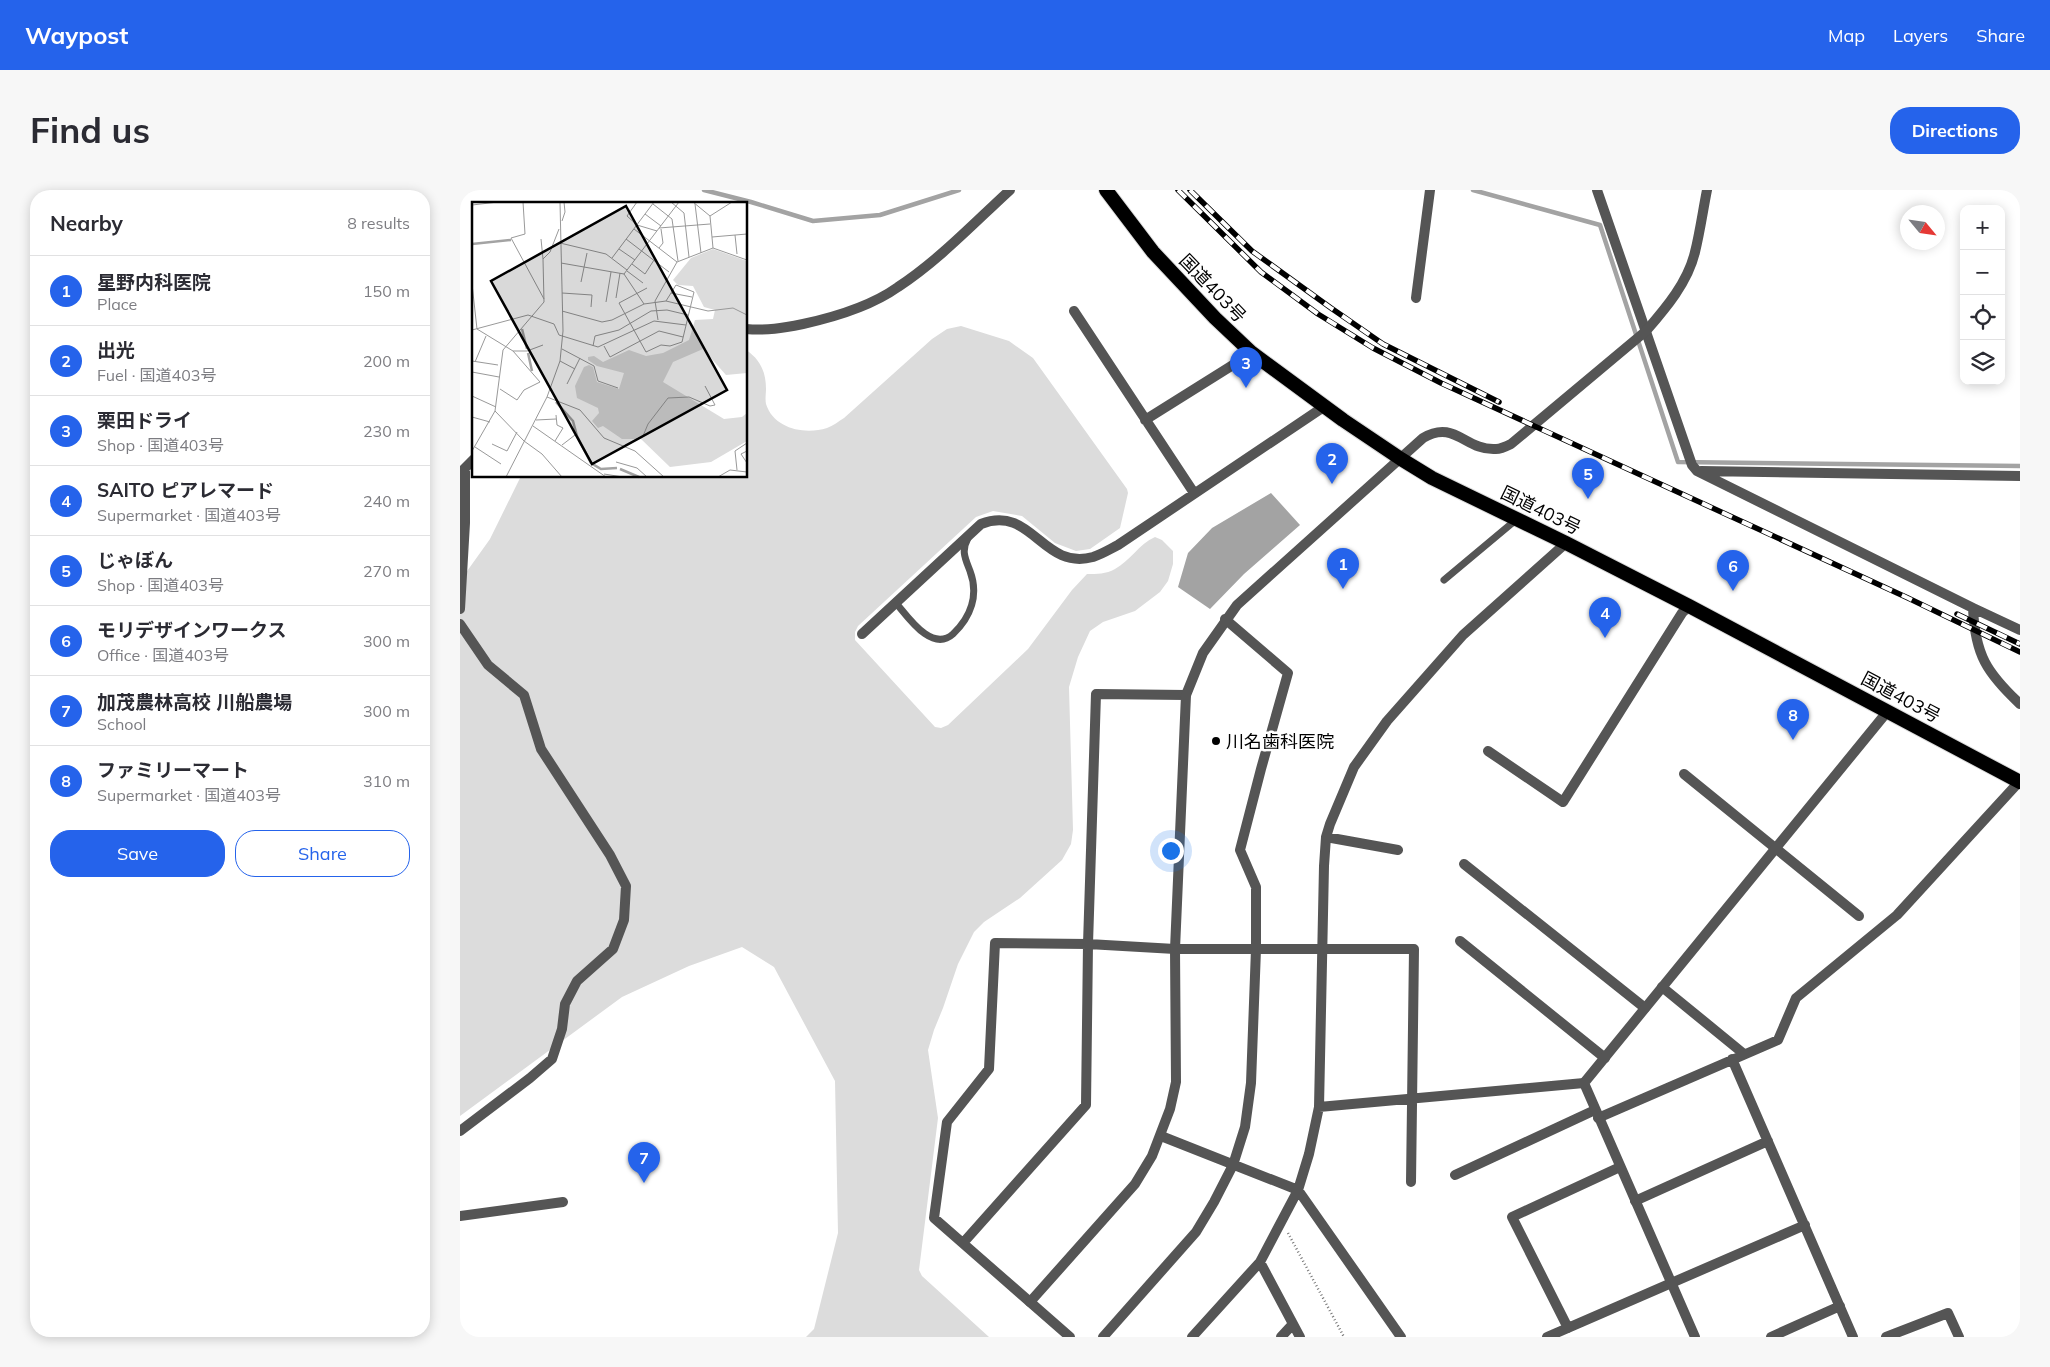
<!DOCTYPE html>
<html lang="en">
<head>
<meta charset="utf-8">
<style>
  :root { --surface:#fff; --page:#f7f7f7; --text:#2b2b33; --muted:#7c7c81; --line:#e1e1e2; --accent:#2563eb }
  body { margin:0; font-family:Mulish,"Noto Sans JP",sans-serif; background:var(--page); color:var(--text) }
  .controls { position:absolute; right:15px; top:15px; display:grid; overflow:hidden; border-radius:10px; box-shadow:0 2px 12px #0003 }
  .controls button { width:45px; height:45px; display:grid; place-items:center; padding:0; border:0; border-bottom:1px solid var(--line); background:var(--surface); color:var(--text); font:25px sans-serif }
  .compass { position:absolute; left:1440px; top:15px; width:45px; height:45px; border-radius:50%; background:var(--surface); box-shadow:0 2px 12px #0003; rotate:119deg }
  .you { position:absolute; left:710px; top:660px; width:18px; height:18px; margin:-12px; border:4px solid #fff; border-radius:50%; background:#1a73e8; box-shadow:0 0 0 8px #1a73e833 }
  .badge { display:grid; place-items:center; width:32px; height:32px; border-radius:50%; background:var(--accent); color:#fff; font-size:16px; font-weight:700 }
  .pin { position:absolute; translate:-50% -41px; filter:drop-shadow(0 1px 2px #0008) }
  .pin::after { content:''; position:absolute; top:26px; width:18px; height:15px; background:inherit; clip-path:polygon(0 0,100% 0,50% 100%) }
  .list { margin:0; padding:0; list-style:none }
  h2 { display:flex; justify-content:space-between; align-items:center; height:65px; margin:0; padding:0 20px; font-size:21px }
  h2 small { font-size:16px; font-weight:400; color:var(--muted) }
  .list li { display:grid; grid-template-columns:32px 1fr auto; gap:15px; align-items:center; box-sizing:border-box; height:70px; padding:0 20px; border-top:1px solid var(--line) }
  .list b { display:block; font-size:19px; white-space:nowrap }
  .list p { margin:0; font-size:16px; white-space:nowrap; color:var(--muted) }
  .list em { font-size:16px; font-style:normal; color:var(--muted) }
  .actions { display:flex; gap:10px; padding:15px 20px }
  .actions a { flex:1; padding:11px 0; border:1px solid var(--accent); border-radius:20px; text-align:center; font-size:18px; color:var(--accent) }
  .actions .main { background:var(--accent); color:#fff }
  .icon { flex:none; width:28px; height:28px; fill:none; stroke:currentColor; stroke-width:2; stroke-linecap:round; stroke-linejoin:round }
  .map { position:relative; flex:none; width:1560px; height:1147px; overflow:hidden; border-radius:20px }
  header { display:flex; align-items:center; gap:30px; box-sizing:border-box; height:70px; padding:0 25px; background:var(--accent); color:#fff }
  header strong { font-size:24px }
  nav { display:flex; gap:28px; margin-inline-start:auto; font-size:18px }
  .intro { display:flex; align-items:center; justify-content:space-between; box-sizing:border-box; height:120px; padding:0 30px }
  h1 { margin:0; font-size:35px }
  .button { padding:12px 22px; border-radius:20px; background:var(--accent); color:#fff; font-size:18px; font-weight:700 }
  main { display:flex; gap:30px; padding:0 30px }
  aside { flex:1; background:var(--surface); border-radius:20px; box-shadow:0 2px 12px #0003 }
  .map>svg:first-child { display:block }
  .green { fill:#dcdcdc }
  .water { fill:#a3a3a3 }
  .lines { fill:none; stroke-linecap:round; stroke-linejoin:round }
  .stream { stroke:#a3a3a3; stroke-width:4.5 }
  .trunk-casing { stroke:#dbdbdb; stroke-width:16 }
  .path { stroke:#777; stroke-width:2.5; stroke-dasharray:1 2.5; stroke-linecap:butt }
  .service { stroke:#555; stroke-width:7 }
  .minor { stroke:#555; stroke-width:10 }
  .tertiary { stroke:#555; stroke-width:10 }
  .trunk { stroke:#000; stroke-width:14 }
  .rail-casing { stroke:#000; stroke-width:5.5 }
  .rail { stroke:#fff; stroke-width:4; stroke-dasharray:11; stroke-linecap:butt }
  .poi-dot { fill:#000; stroke:#fff; stroke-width:2 }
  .labels { text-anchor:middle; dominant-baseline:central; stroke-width:5; stroke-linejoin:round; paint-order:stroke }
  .street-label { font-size:18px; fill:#000; stroke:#fff }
  .poi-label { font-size:18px; fill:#000; stroke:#fff; text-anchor:start }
  .inset-river { fill:none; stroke:#a3a3a3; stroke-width:2.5 }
  .inset-road { fill:none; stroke:#999; stroke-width:1 }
  .view { fill:#000; fill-opacity:0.15; stroke:#000; stroke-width:2.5 }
  .inset-edge { fill:none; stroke:#000; stroke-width:2.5 }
</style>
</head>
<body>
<header>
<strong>Waypost</strong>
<nav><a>Map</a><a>Layers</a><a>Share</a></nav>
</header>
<div class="intro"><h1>Find us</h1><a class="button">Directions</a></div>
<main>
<aside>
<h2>Nearby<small>8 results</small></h2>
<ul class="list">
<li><span class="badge">1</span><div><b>星野内科医院</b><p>Place</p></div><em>150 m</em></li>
<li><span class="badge">2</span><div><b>出光</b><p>Fuel · 国道403号</p></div><em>200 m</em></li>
<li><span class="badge">3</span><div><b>栗田ドライ</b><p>Shop · 国道403号</p></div><em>230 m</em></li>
<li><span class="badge">4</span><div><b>SAITO ピアレマード</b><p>Supermarket · 国道403号</p></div><em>240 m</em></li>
<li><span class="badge">5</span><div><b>じゃぼん</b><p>Shop · 国道403号</p></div><em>270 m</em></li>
<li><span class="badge">6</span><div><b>モリデザインワークス</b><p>Office · 国道403号</p></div><em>300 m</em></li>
<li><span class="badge">7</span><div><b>加茂農林高校 川船農場</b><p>School</p></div><em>300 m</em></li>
<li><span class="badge">8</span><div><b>ファミリーマート</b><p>Supermarket · 国道403号</p></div><em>310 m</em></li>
</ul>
<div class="actions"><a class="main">Save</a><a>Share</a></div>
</aside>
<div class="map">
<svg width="1560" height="1147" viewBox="0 0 1560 1147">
  <rect width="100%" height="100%" fill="#fff"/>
  <path class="green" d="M 501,136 L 549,151 L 573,168 L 667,299 L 668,303 L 660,338 L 630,359 L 616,361 L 595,353 L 562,326 L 533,321 L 516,327 L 398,436 L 395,442 L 395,450 L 475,537 L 481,538 L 488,535 L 568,459 L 612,400 L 627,384 C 637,384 646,384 655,379 C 670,371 679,354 695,347 L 702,350 L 713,361 L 713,374 L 708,391 L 700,402 L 675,421 L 643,432 L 630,441 L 618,467 L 609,497 L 613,640 L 611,654 L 602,670 L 560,708 L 524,732 L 514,742 L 498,774 L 483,818 L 474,840 L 468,860 L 478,928 L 459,1080 L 462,1086 L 529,1147 L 346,1147 L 354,1139 L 378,1043 L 375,891 L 314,777 L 282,757 L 229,776 L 162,807 L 0,926 L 0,391 L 30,349 L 61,286 L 286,286 L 286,160 C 300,169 306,182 306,199 C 306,203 305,209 306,214 C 314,239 345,245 367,238 C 373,236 379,231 384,228 L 472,149 L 487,139 Z"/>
  <path class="water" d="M 811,303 L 840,335 L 784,384 L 750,419 L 718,397 L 728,363 L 752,338 Z"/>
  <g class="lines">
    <path class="stream" d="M 244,0 L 291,12 L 353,31 L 420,25 L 499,0
      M 1013,0 L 1140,35 L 1218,272 L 1560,276
      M 0,4 L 6,0"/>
    <g class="trunk-casing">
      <path id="trunk" d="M 646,0 L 693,62 L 755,128 L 792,163 L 883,230 L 941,269 L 972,288 L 1106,353 L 1229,416 L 1560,592"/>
    </g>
    <path class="path" d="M 828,1043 L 884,1147"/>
    <path class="service" d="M 984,390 L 1057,329
      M 436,413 C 448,427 472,463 493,444 C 511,427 519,405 510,381 C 505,368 501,361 508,348"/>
    <path class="minor" d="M 1137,0 L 1232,275 L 1237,281 L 1513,418 C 1515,465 1527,483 1560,514
      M 956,108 L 970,0
      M 614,121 L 734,303
      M 286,139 C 306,141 323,138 343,134 C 375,127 410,117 438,97 C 479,70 514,33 550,0
      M 685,230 L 792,163
      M 1241,281 L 1560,286
      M 1,282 L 14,269
      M 1513,418 L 1560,440
      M 0,419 L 5,333 L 5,279
      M 0,434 L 28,475 L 64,505 L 81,559 L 150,665 L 166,696 L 164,730 L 153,759 L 117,791 L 105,814 L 102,839 L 92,869 L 70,888 L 0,941
      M 402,444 L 521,334 C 572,314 582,381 633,367 C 642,364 650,359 658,355 L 865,216
      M 1028,561 L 1103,612 L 1222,423 L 1229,416
      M 1224,584 L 1399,726
      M 866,647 L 938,660
      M 1004,674 L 1185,818
      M 1000,751 L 1145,868
      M 1202,797 L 1284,864
      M 1272,869 L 1393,1147
      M 859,917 L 1124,893
      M 1138,928 L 1318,850 L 1336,808 L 1437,725 L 1559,592
      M 701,946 L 838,1000 L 941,1147
      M 995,985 L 1135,920
      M 1175,1011 L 1308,951
      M 0,1026 L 103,1012
      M 503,1053 L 626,915 L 628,754 L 636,504 L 726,505
      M 800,1072 L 840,1147
      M 1108,1138 L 1052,1027 L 1160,977
      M 610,1147 L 474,1028 L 487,932 L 529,879 L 535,753 L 628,754 L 715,759 L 954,759 L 951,992
      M 643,1147 L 736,1042 L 754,1012 L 773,975 L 785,937 L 791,893 L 796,759 L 796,697 L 780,660 L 801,579 L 828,483 L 765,429
      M 732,1147 L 800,1072 L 838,1000 L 849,964 L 859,917 L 864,676 L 866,647 L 870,634 L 894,577 L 927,531 L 1003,445 L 1106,353
      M 821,1147 L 833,1134
      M 1087,1147 L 1345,1035
      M 1311,1147 L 1380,1116
      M 1426,1147 L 1488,1123 L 1499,1147"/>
    <path class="tertiary" d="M 570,1112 L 675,994 L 692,966 L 710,919 L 716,892 L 715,759 L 726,505 L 743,463 L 777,415 L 963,248 C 995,229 1005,261 1036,259 C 1041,259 1047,256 1051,254 L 1186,141 C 1206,118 1228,92 1235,62 C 1240,42 1243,20 1247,0
      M 1235,1147 L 1124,893 L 1427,522"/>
    <use href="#trunk" class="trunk"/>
    <g class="rail-casing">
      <path id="rail" d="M 718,0 L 801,82 L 858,124 L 913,158 L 981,193 L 1448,408 L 1560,462
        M 730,0 L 792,61 L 871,118 L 923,154 L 1039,212
        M 1497,424 L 1560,454"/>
    </g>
    <use href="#rail" class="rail"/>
  </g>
  <circle class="poi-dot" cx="756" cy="551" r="5"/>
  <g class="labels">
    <g class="street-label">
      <text transform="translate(753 98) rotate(46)">国道403号</text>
      <text transform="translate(1081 320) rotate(26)">国道403号</text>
      <text transform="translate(1441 507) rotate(28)">国道403号</text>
    </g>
    <g class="poi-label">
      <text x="766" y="551">川名歯科医院</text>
    </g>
  </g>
  <g transform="translate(12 12)">
    <rect width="275" height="275" fill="#fff"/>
    <path d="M 241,47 L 275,59 L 275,171 L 254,173 L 231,147 L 201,160 L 191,180 L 252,217 L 270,215 L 275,211 L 275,239 L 239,260 L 198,265 L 169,237 L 150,237 L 131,224 L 126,226 L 120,219 L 127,211 L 126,206 L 105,196 L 103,184 L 112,165 L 117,163 L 121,165 L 125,180 L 147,187 L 152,171 L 125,164 L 116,158 L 116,155 L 122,154 L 131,160 L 157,148 L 174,154 L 191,151 L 217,138 L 223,118 L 241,117 L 243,108 L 232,105 L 221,84 L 206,83 L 201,78 L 219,56 Z" fill="#dcdcdc"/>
    <path class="inset-river" d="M 0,42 L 39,38M 50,127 L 55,147M 56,151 L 60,169M 84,200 L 101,219 L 105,234 L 119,261 L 129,267 L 145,266M 148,267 L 167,275"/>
    <path class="inset-road" d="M 51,0 L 53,32 L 39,36 L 72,97M 165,0 L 155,14 L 165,23 L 185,29M 199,0 L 212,11 L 217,55M 221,0 L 238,14M 181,2 L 200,17 L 206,59M 223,2 L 229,51M 0,3 L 26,0M 173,12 L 189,24M 238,14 L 241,46M 238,14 L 260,0M 90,19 L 93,10 L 92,0M 187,26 L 238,22M 162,27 L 205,60M 263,33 L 265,52M 240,35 L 275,32M 69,37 L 71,57M 154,37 L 197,70M 88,41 L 134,52 L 155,68M 187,46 L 191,41 L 189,27M 147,47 L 163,58M 140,56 L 182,0M 89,61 L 152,72 L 207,0M 160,62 L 173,72 L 182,58M 155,69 L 171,81M 152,72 L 172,102M 109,80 L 115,51M 0,82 L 5,127 L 41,149 L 68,180 L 52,188 L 45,198 L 28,187M 175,86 L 147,101 L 174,150 L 189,143 L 198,144 L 210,140 L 222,90 L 204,83 L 194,99M 90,91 L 120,93 L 119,105M 199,91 L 220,95M 144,96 L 148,71M 134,100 L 139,70M 90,109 L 130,120 L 140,118 L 172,102 L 194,99 L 236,109 L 261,106 L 275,113M 186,118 L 183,99 L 205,60 L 241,46 L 275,58M 0,128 L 56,113 L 82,122 L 87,133 L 126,145 L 182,119 L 214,123M 121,144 L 123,134 L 147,128 L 179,109 L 195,108 L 216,113M 132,144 L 138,155 L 187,129 L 211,135M 90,147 L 122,164 L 126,179 L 146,186M 41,149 L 55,149 L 71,143M 0,159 L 26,163M 88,159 L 103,167M 3,160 L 14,134M 0,170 L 27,175M 95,182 L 108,156M 0,194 L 24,205M 75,195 L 108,208 L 132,236 L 163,249 L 192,275M 23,209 L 52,239 L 70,252 L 90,275M 0,215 L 18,220M 64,218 L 84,217M 61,224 L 134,275M 83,239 L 91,226 L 85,223 L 84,213M 20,242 L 35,249 L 45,230M 90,243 L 103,233M 153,243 L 171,234 L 176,222 L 196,196 L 217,195 L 238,204 L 243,203 L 233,184M 3,245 L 29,262M 0,249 L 23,209 L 31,148 L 72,100 L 71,57 L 78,50 L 87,27M 275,249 L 269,252 L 275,261M 144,260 L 165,266 L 175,275M 265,268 L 263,249 L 275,241M 132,272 L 151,275M 34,275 L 75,195 L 88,159 L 91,129 L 88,0M 246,275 L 258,268 L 275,270"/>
    <path class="view" d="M 154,4 L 255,188 L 120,262 L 19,79 Z"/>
    <rect width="275" height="275" class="inset-edge"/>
  </g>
</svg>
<div class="controls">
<button>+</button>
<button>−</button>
<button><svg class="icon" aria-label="locate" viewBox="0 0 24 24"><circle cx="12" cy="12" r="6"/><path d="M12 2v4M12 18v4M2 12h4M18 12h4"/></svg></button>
<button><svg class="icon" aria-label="layers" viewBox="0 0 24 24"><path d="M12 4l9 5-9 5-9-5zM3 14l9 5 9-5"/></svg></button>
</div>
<svg class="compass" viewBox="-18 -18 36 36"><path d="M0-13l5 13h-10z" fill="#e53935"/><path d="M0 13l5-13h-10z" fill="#7c7c81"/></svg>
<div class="you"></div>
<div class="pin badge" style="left:883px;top:399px">1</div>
<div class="pin badge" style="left:872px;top:294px">2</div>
<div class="pin badge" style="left:786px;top:198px">3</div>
<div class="pin badge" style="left:1145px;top:448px">4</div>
<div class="pin badge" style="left:1128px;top:309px">5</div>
<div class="pin badge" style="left:1273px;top:401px">6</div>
<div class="pin badge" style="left:184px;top:993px">7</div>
<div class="pin badge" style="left:1333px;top:550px">8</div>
</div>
</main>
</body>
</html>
